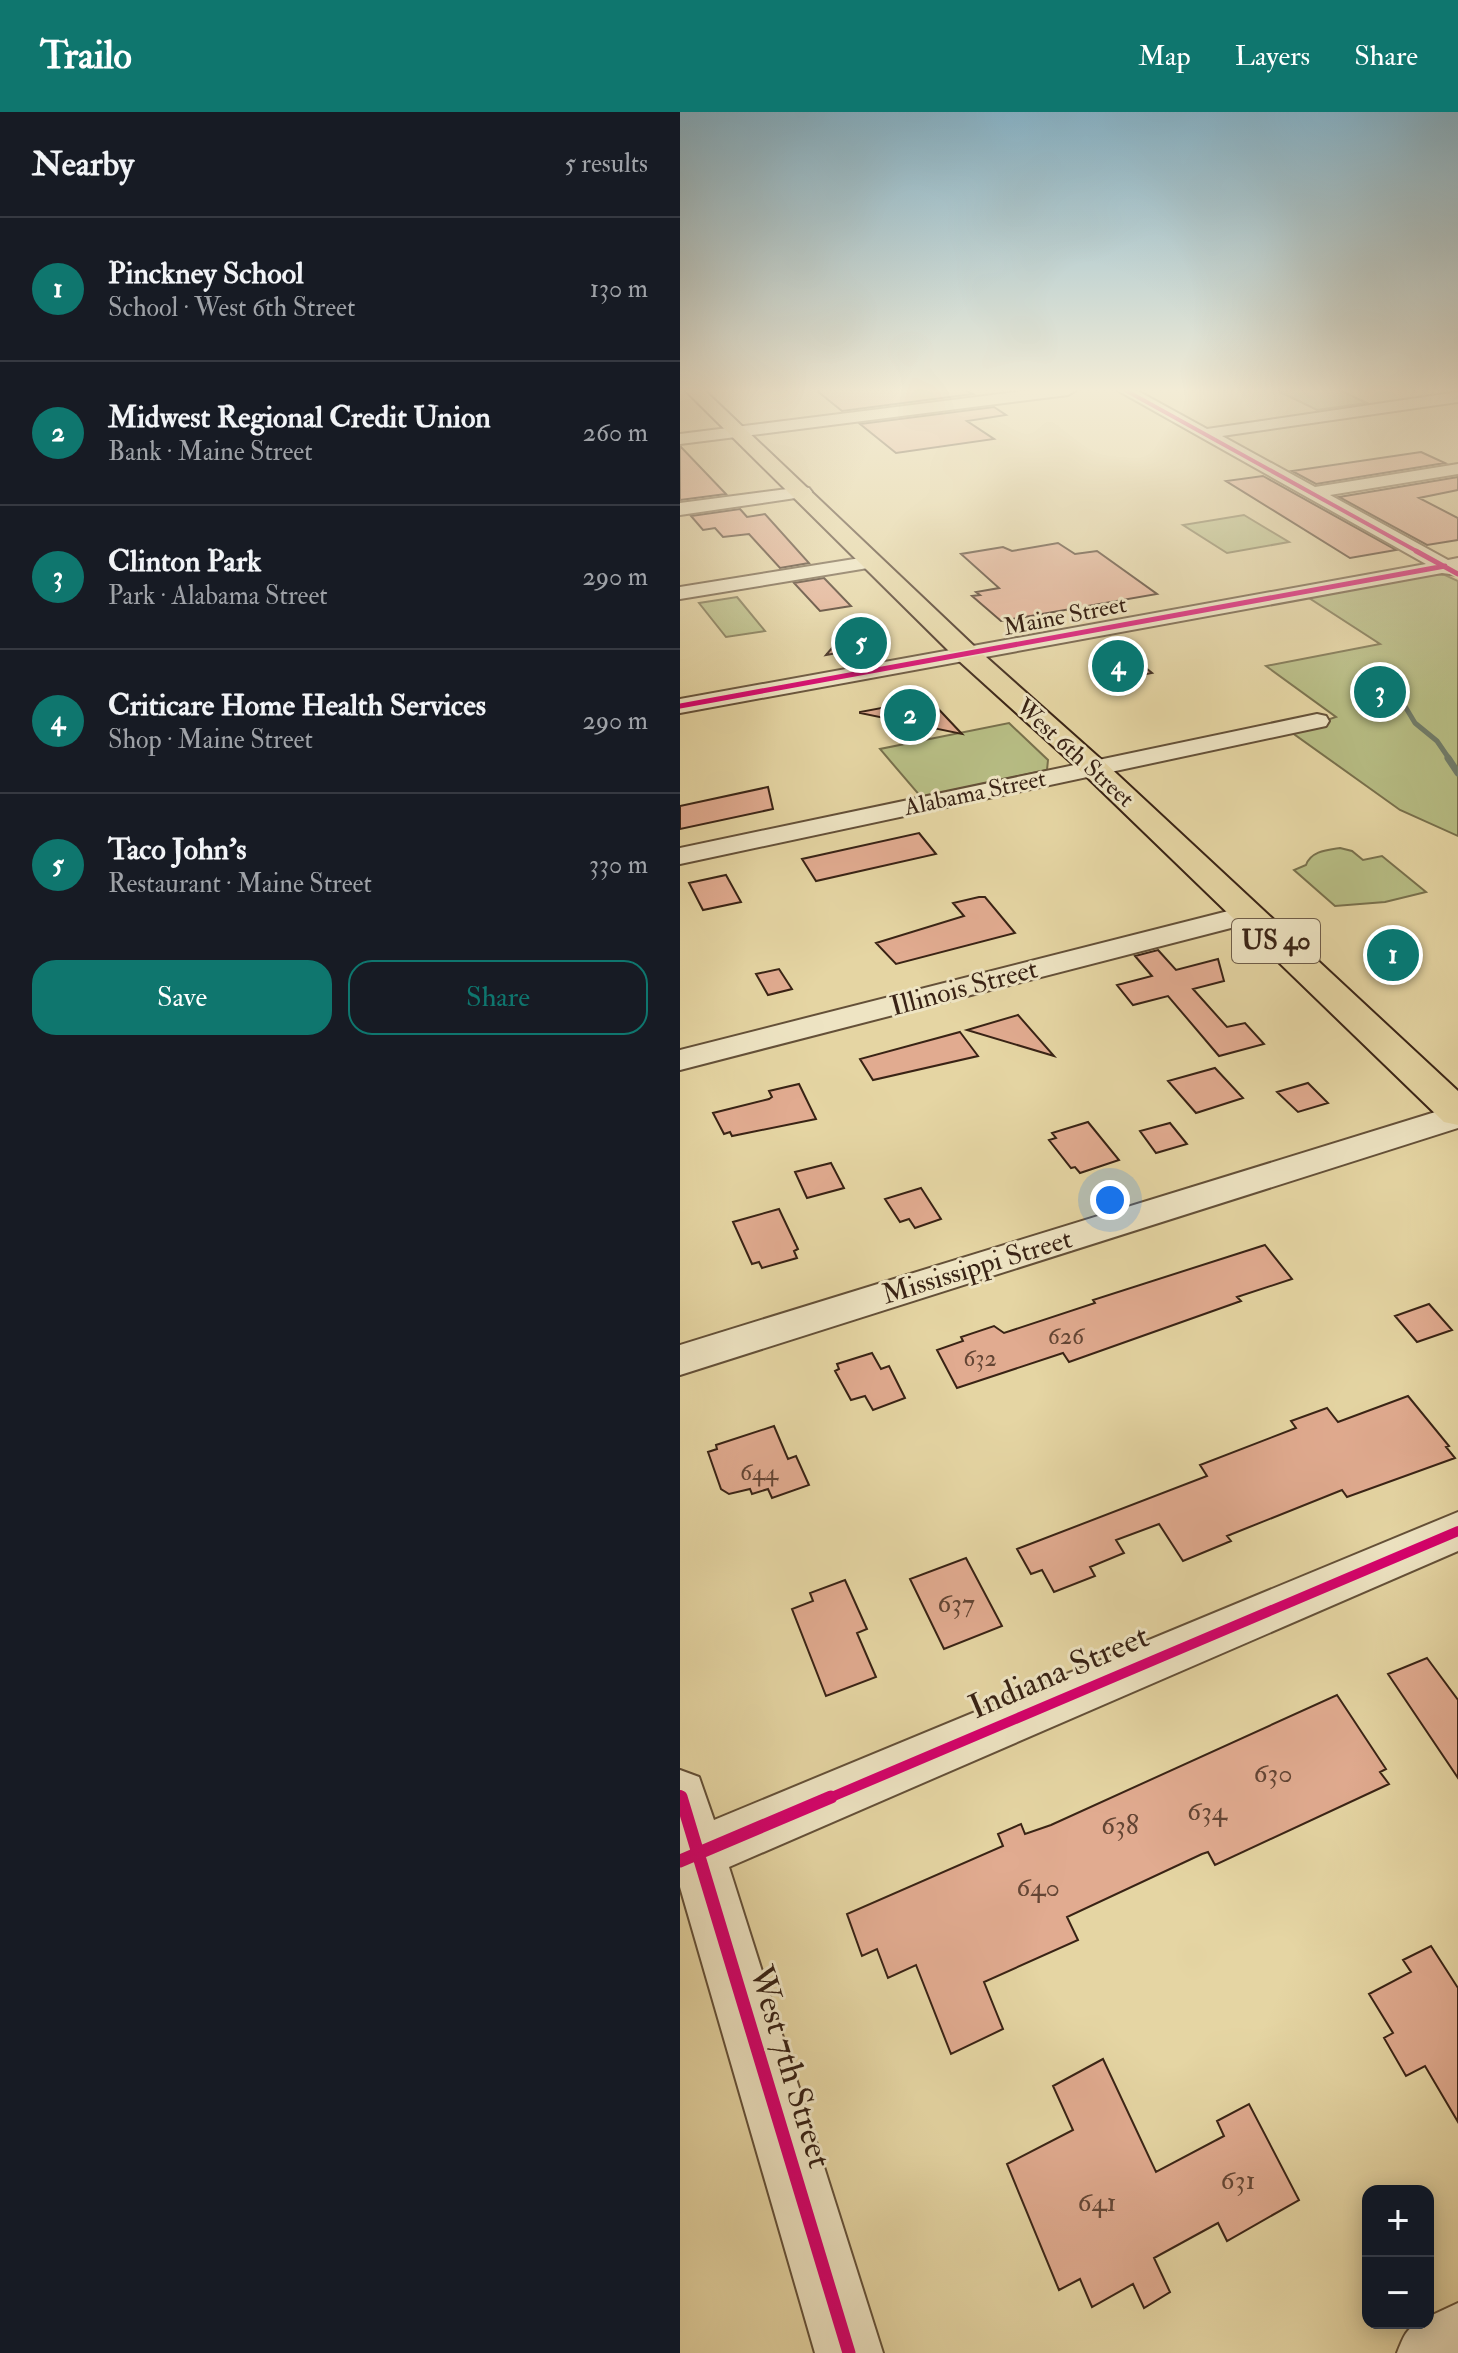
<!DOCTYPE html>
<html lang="en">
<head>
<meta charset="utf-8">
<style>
  :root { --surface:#171b24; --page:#20242c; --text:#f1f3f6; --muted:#9ea1a6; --line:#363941; --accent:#0f766e }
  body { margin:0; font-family:"IM FELL Double Pica",serif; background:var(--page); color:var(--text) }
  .controls { position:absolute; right:24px; bottom:24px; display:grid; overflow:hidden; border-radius:16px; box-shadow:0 4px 20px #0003 }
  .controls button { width:72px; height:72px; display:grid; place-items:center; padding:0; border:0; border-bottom:2px solid var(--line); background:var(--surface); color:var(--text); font:40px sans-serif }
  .you { position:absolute; left:430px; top:1088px; width:28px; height:28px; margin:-20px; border:6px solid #fff; border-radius:50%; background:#1a73e8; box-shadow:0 0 0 12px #1a73e833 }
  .badge { display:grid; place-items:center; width:52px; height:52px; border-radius:50%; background:var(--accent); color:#fff; font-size:26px; font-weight:700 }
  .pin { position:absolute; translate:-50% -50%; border:4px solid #fff; box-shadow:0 2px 8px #0006 }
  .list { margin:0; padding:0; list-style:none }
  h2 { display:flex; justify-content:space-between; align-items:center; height:104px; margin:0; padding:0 32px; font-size:34px }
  h2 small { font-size:26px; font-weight:400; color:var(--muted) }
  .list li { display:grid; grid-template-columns:52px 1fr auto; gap:24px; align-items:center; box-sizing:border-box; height:144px; padding:0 32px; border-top:2px solid var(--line) }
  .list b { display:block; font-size:30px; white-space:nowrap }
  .list p { margin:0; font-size:26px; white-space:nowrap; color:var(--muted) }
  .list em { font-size:26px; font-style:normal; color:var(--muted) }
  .actions { display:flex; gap:16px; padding:24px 32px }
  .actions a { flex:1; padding:18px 0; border:2px solid var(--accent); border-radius:24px; text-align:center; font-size:28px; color:var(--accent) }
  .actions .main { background:var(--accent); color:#fff }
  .map { position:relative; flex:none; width:778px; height:2241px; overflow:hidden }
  header { display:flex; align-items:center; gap:48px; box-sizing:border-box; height:112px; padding:0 40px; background:var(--accent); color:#fff }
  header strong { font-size:38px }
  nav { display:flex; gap:44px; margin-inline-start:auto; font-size:28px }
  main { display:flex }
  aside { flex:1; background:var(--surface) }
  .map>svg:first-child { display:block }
  .green { fill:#b7bd84; stroke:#78704c; stroke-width:2 }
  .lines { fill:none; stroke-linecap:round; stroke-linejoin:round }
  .stream-far1 { stroke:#717d6b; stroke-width:5 }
  .stream { stroke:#717d6b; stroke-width:7 }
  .building { fill:#e1ab90; stroke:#392315; stroke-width:2 }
  .minor-casing { stroke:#645038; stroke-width:4 }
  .highway-casing { stroke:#392315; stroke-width:4 }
  .minor { fill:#eee4c3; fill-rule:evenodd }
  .highway { fill:#e5d5a3; fill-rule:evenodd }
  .cycleway-far3-casing { stroke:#eee4c3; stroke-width:6 }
  .cycleway-far2-casing { stroke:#eee4c3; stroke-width:8 }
  .cycleway-far1-casing { stroke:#eee4c3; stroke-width:15 }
  .cycleway-casing { stroke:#eee4c3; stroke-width:18 }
  .cycleway-far3 { stroke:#d6006c; stroke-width:4 }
  .cycleway-far2 { stroke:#d6006c; stroke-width:5 }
  .cycleway-far1 { stroke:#d6006c; stroke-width:10 }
  .cycleway { stroke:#d6006c; stroke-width:13 }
  .labels { text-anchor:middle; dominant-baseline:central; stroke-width:6; stroke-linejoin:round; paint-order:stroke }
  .far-street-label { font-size:24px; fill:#392315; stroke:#eee4c3 }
  .number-label { font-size:24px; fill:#634534 }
  .shield { fill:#eee4c3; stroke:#6f5d49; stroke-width:2 }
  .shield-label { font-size:26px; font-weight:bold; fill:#392315 }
  .street-label { font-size:28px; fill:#392315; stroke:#eee4c3 }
  .near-number-label { font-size:28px; fill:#634534 }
  .near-street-label { font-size:34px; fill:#392315; stroke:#eee4c3 }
</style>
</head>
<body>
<header>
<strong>Trailo</strong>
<nav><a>Map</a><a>Layers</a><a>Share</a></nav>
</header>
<main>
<aside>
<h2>Nearby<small>5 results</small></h2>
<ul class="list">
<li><span class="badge">1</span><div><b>Pinckney School</b><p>School · West 6th Street</p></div><em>130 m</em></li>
<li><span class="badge">2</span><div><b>Midwest Regional Credit Union</b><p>Bank · Maine Street</p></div><em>260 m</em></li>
<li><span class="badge">3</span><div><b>Clinton Park</b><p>Park · Alabama Street</p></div><em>290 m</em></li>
<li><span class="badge">4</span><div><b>Criticare Home Health Services</b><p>Shop · Maine Street</p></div><em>290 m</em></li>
<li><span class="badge">5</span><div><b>Taco John's</b><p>Restaurant · Maine Street</p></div><em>330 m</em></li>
</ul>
<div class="actions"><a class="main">Save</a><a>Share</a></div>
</aside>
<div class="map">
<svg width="778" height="2241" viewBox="0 0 778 2241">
  <rect width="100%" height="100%" fill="#e5d5a3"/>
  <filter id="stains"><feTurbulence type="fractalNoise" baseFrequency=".0025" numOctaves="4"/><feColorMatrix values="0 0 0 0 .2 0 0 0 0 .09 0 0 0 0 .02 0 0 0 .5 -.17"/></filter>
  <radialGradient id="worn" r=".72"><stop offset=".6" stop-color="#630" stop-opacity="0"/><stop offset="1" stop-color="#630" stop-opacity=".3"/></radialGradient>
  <path class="green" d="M 613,278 L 659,278 L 687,291 L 637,298 L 600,280 Z
    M 564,403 L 609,430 L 547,441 L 503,413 Z
    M 751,462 L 765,463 L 778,469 L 778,724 L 720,698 L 611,620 L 656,605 L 586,554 L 700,532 L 626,484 Z
    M 57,485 L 85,519 L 46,525 L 19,491 Z
    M 329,611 L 368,648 L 367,658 L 241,685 L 200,637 Z
    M 660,736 L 672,739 L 683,748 L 702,744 L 746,780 L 705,790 L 655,794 L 614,758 L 626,753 C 631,739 647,738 660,736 Z"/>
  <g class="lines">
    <path class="stream-far1" d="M 701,563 L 710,584 L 723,591 L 735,611 L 757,629 L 770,648"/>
    <path class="stream" d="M 768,646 L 778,661"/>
  </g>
  <path class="building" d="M 136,278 L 285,278 L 293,282 L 162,299 Z
    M 314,295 L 326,303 L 287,309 L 314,327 L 216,341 L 180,312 Z
    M 0,335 L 1,335 L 46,382 L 0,388 Z
    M 741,340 L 765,351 L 636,372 L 612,359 Z
    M 583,364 L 716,438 L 670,446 L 546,369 Z
    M 778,365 L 778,378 L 739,386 L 778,406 L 778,428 L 747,433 L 659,385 Z
    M 60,397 L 67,405 L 85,402 L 129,451 L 100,456 L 69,422 L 43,425 L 35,416 L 23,418 L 11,404 Z
    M 378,431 L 395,442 L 417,439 L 477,482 L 321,509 L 292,484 L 300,483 L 296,480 L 319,476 L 281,442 L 323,435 L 332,439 Z
    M 144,466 L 171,494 L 140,499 L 114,471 Z
    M 180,503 L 207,532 L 146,543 Z
    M 445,539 L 472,561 L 441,567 L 414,545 Z
    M 249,587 L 282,622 L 180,601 L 180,600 Z
    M 88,675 L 93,697 L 0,717 L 0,694 Z
    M 239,721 L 256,742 L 136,769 L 122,747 Z
    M 46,763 L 61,790 L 23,798 L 9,771 Z
    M 299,785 L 305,785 L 335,821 L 216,852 L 196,831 L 284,804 L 273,791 Z
    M 478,838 L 496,858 L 538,847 L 544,869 L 513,877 L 547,915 L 565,911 L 584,932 L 539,944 L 488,884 L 453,893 L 437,873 L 472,864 L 455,844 Z
    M 99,857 L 112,877 L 88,883 L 76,862 Z
    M 338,903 L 374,944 L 287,918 Z
    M 280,920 L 298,944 L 193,968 L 180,947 Z
    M 535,956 L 563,986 L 516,1001 L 488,969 Z
    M 628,971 L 648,991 L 618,1000 L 597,980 Z
    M 119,972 L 136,1007 L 52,1024 L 50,1020 L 44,1022 L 33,1001 L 89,987 L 92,985 L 89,979 Z
    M 408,1010 L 439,1048 L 400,1061 L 395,1055 L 391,1056 L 369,1028 L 376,1026 L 372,1021 Z
    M 490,1011 L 507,1032 L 476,1041 L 460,1019 Z
    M 151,1051 L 164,1076 L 127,1086 L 115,1060 Z
    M 241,1076 L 261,1107 L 235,1116 L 229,1107 L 220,1110 L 205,1087 Z
    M 99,1097 L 118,1137 L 114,1139 L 117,1146 L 82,1156 L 79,1150 L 72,1152 L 53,1110 Z
    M 585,1133 L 612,1167 L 557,1185 L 561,1189 L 389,1250 L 383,1241 L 277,1276 L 257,1238 L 283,1229 L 281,1225 L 314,1214 L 324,1221 L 415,1191 L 413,1188 Z
    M 749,1192 L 772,1218 L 737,1230 L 715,1204 Z
    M 192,1241 L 201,1257 L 209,1254 L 225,1286 L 193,1298 L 185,1284 L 171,1288 L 155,1259 L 159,1257 L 157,1252 Z
    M 728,1284 L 769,1334 L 766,1335 L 775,1346 L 667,1385 L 662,1378 L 547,1424 L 551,1429 L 503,1449 L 479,1412 L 436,1428 L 444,1441 L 410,1455 L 415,1464 L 374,1480 L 362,1458 L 351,1462 L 337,1437 L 527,1364 L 520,1353 L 616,1316 L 611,1309 L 647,1296 L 658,1310 Z
    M 94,1314 L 108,1347 L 116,1344 L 129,1373 L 92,1386 L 88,1377 L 72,1382 L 70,1377 L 49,1382 L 41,1377 L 28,1340 L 37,1337 L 36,1333 Z
    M 286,1446 L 322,1514 L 264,1537 L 230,1467 Z
    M 165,1468 L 187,1517 L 177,1521 L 196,1565 L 146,1584 L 112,1497 L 133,1489 L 130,1481 Z
    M 747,1546 L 778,1588 L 778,1666 L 708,1562 Z
    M 657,1583 L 706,1657 L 700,1660 L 709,1672 L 535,1753 L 528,1740 L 522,1742 L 387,1805 L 398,1828 L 304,1870 L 323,1917 L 271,1942 L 236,1853 L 208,1866 L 197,1837 L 182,1844 L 167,1802 L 323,1734 L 318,1722 L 341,1712 L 345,1722 L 371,1713 Z
    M 751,1834 L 778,1876 L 778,2010 L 745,1954 L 726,1964 L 704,1926 L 713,1921 L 689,1882 L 731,1860 L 723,1848 Z
    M 423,1947 L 476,2060 L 544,2024 L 537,2009 L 569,1992 L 619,2088 L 547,2129 L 538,2111 L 474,2146 L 490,2180 L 464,2196 L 453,2172 L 412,2195 L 400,2167 L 379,2178 L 327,2052 L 393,2018 L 373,1974 Z"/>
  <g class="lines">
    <g class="minor-casing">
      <path id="minor" d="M 352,278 L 396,278 L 388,283 L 0,332 L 0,322 Z
        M 437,278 L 456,278 L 527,317 L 778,280 L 778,290 L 542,324 L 635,375 L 778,352 L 778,362 L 650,383 L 768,448 L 778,446 L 778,463 L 762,461 L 0,601 L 0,587 L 746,452 Z
        M 123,375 L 129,376 L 132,380 L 129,384 L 0,403 L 0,391 Z
        M 193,444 L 200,446 L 203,450 L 200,454 L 0,487 L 0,475 Z
        M 637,602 L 646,604 L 649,609 L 646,614 L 0,752 L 0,736 Z
        M 568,794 L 578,797 L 583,803 L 578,809 L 0,958 L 0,938 Z
        M 778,993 L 778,1016 L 0,1263 L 0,1233 Z
        M 778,1400 L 778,1439 L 49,1755 L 203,2241 L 135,2241 L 0,1775 L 0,1658 L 19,1665 L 34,1708 Z
        M 778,2191 L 778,2241 L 717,2241 C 724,2224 727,2211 748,2211 L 748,2205 Z"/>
    </g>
    <g class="highway-casing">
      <path id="highway" d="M 5,278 L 24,278 L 296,536 L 424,650 L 778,979 L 778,1013 L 764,1010 L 404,662 L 278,548 Z"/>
    </g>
    <use href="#minor" class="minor"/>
    <use href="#highway" class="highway"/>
    <g class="cycleway-far3-casing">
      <path id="cycleway-far3" d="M 445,278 L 740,441"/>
    </g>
    <g class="cycleway-far2-casing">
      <path id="cycleway-far2" d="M 736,439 L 778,462
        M 0,594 L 765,454"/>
    </g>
    <g class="cycleway-far1-casing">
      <path id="cycleway-far1" d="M 0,1683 L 1,1687
        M 147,1687 L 778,1419"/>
    </g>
    <g class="cycleway-casing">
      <path id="cycleway" d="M 1,1685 L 169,2241
        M 0,1749 L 151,1685"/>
    </g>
    <use href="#cycleway-far3" class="cycleway-far3"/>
    <use href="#cycleway-far2" class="cycleway-far2"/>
    <use href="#cycleway-far1" class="cycleway-far1"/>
    <use href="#cycleway" class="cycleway"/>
  </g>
  <linearGradient id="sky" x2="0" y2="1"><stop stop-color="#87b6cd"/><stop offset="0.47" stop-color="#f3ecd6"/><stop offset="1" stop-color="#f3ecd6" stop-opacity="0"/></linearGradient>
  <rect width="778" height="592" fill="url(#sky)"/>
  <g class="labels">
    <g class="far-street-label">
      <text transform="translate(385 504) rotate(-11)">Maine Street</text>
      <text transform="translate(395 641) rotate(42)">West 6th Street</text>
      <text transform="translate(295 681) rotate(-12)">Alabama Street</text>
    </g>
    <g class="number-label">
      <text x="386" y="1224">626</text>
      <text x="300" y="1246">632</text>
      <text x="79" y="1360">644</text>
    </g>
    <rect class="shield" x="552" y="807" width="88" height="44" rx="6"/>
    <g class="shield-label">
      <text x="596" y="829">US 40</text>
    </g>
    <g class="street-label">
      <text transform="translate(284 876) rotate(-15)">Illinois Street</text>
      <text transform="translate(297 1155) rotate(-17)">Mississippi Street</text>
    </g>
    <g class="near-number-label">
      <text x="276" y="1491">637</text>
      <text x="593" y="1661">630</text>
      <text x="527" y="1699">634</text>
      <text x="440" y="1713">638</text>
      <text x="358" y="1775">640</text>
      <text x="558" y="2068">631</text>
      <text x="417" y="2090">641</text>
    </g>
    <g class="near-street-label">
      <text transform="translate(379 1560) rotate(-23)">Indiana Street</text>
      <text transform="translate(110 1955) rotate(73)">West 7th Street</text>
    </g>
  </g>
  <rect width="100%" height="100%" filter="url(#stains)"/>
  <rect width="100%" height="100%" fill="url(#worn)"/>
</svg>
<div class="controls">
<button>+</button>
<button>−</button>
</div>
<div class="you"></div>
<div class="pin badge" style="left:713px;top:843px">1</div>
<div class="pin badge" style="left:230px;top:603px">2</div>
<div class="pin badge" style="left:700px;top:580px">3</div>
<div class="pin badge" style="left:438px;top:554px">4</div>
<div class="pin badge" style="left:181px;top:531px">5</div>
</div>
</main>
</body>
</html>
